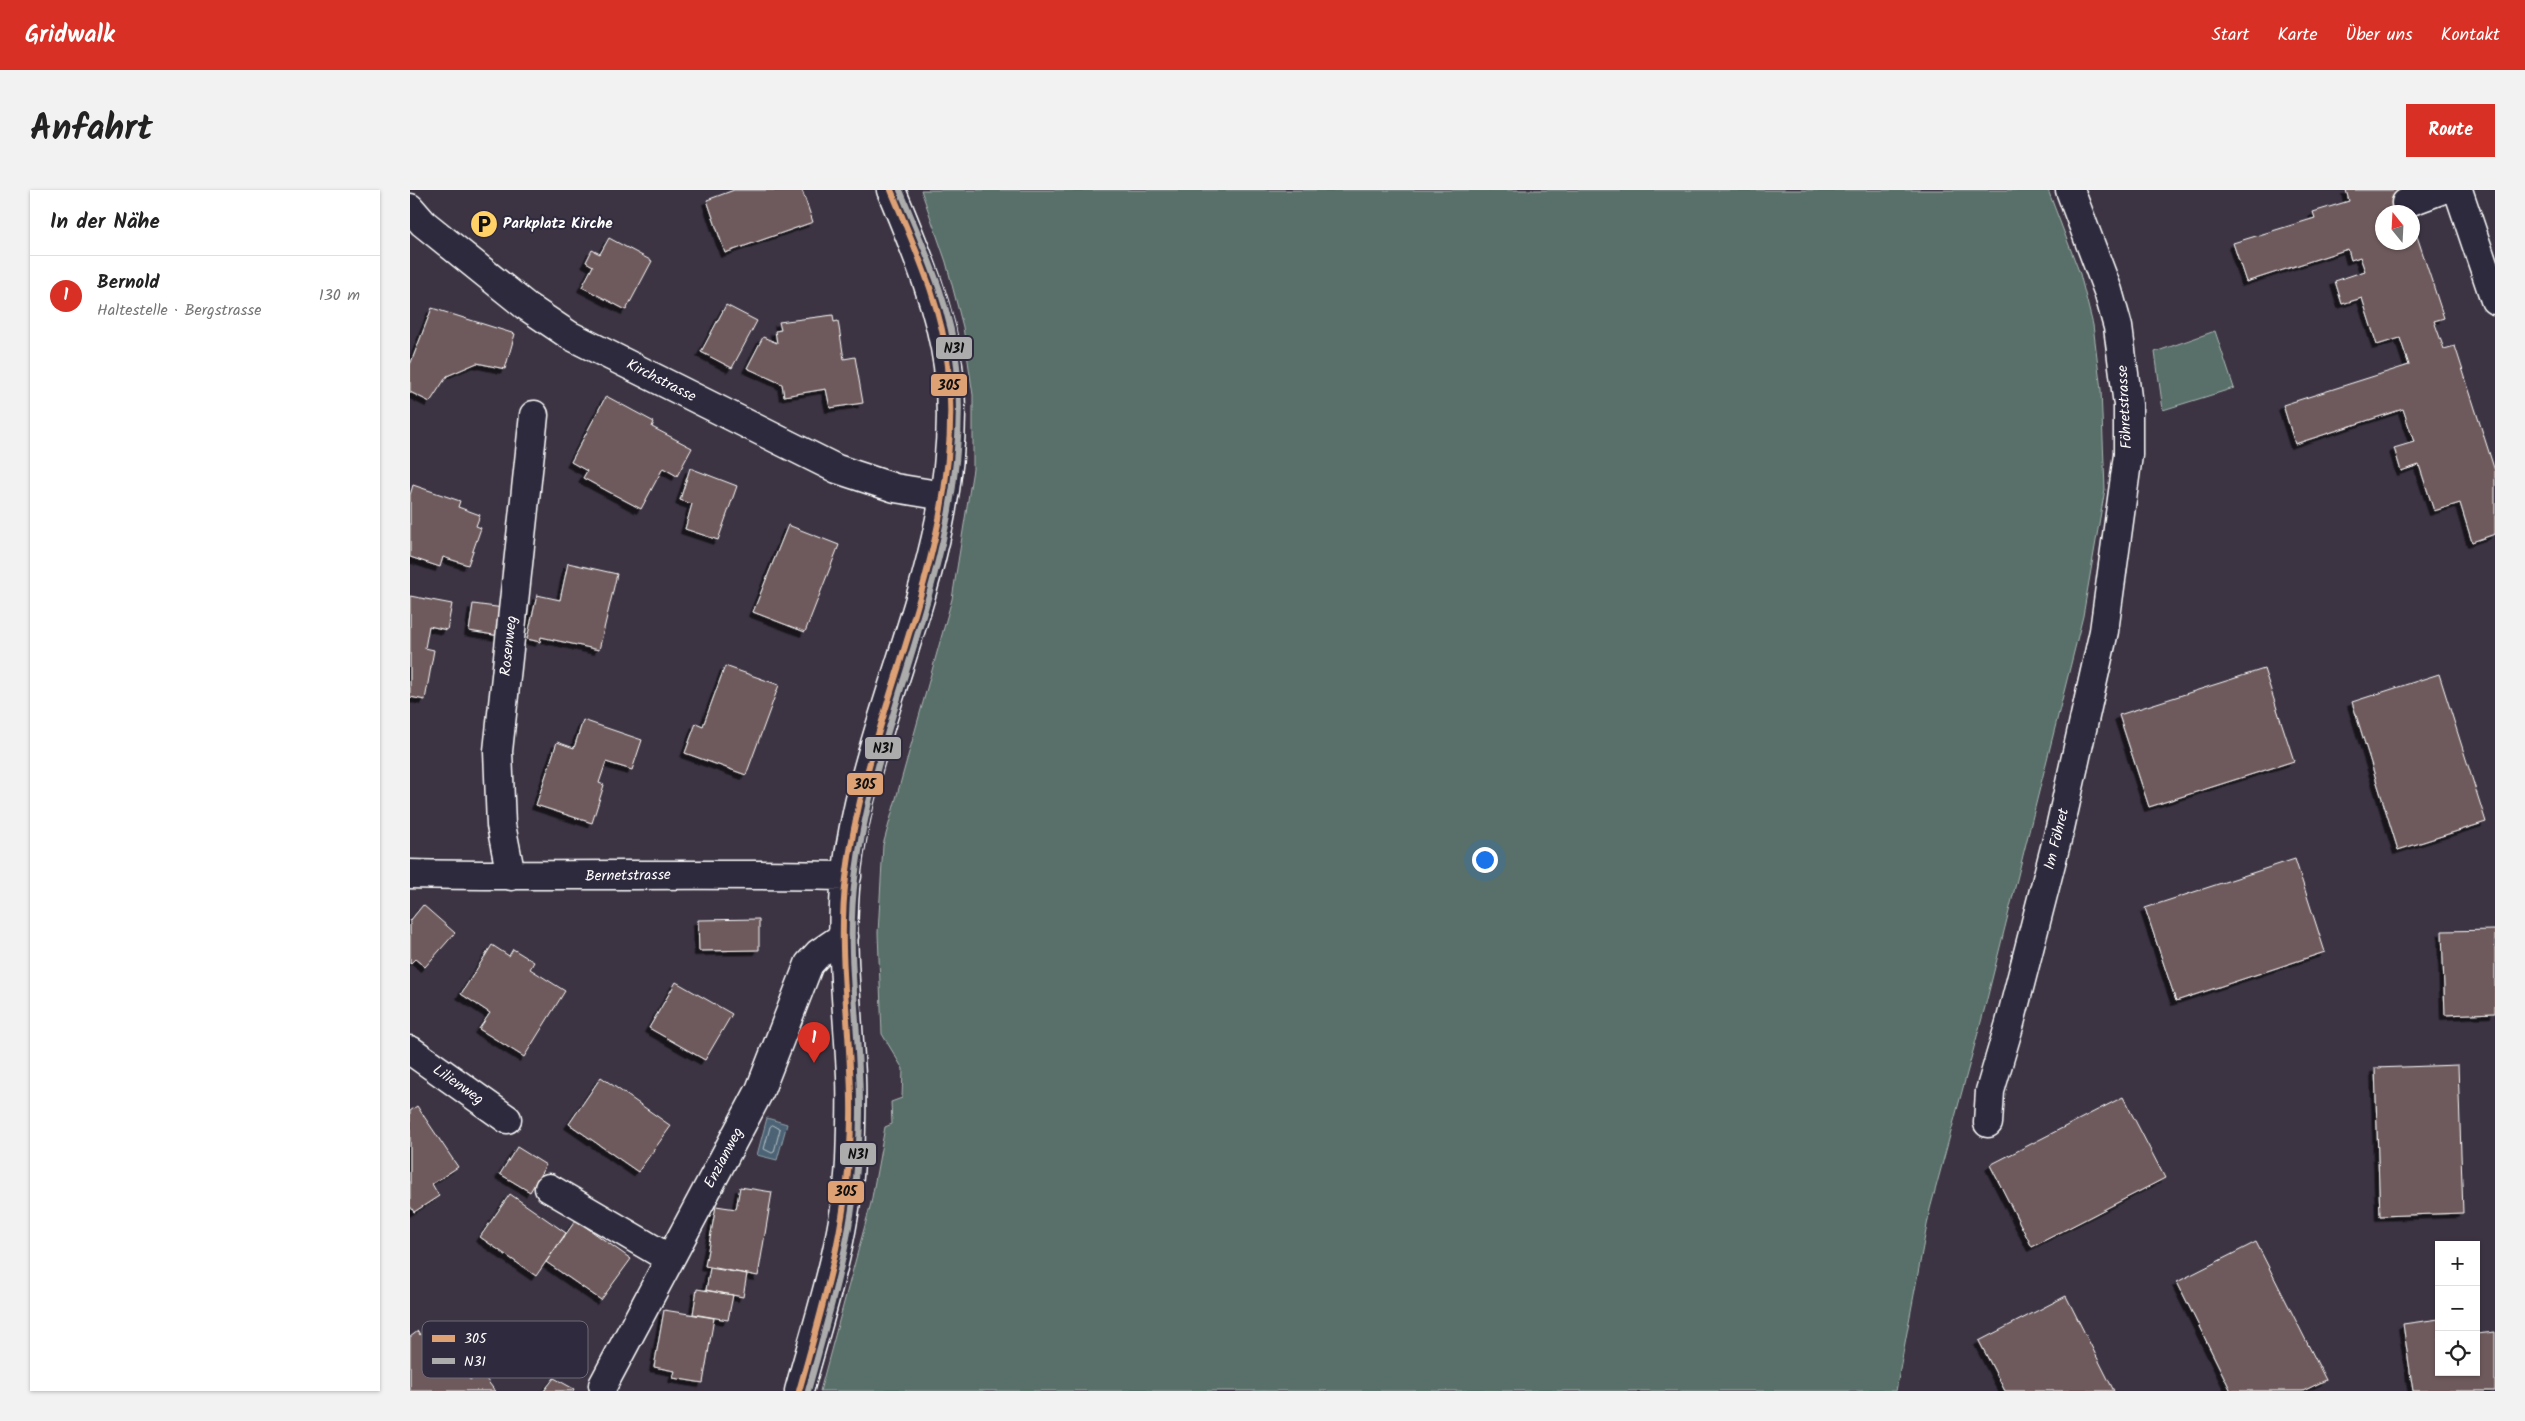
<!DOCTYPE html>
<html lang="de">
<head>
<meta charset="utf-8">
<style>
  :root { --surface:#fff; --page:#f2f2f2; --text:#222; --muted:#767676; --line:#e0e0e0; --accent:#d93025 }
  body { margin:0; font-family:Kalam,sans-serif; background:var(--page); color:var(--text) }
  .controls { position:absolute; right:15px; bottom:15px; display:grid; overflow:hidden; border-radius:0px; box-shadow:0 1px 4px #0004 }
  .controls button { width:45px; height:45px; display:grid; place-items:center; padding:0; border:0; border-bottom:1px solid var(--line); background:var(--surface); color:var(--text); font:25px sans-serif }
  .compass { position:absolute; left:1965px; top:15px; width:45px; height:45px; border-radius:50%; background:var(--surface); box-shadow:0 1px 4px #0004; rotate:342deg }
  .you { position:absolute; left:1074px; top:669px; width:18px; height:18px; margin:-12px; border:4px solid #fff; border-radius:50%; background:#1a73e8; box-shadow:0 0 0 8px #1a73e833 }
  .badge { display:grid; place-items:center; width:32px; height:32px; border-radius:50%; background:var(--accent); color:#fff; font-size:16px; font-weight:700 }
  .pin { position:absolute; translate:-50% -41px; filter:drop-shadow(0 1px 2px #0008) }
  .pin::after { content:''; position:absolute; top:26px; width:18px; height:15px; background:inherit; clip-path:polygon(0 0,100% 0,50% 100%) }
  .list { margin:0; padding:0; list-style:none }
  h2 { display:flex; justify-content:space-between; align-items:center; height:65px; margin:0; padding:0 20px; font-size:21px }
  h2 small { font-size:16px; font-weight:400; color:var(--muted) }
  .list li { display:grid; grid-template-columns:32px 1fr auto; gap:15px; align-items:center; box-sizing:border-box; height:80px; padding:0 20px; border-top:1px solid var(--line) }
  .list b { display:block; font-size:19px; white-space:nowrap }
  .list p { margin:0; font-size:16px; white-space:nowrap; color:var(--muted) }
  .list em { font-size:16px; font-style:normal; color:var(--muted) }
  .icon { flex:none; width:28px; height:28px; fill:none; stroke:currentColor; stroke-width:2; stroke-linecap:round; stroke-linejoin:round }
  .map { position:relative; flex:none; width:2085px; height:1201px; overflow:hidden; border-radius:0px }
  header { display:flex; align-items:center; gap:30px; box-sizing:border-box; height:70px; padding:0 25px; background:var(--accent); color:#fff }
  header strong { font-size:24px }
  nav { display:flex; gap:28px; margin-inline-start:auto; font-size:18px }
  .intro { display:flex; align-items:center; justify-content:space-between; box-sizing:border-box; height:120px; padding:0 30px }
  h1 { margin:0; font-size:35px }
  .button { padding:12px 22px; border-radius:0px; background:var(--accent); color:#fff; font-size:18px; font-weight:700 }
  main { display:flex; gap:30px; padding:0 30px }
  aside { flex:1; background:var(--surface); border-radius:0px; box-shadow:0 1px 4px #0004 }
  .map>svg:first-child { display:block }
  .green { fill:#596f69; stroke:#acb7b4 }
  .water { fill:#4b6474; stroke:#93a2ac }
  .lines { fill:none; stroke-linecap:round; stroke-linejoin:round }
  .shore { stroke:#b7c1c7; stroke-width:1 }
  .building { fill:#6e5a5b; stroke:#fff; filter:url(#shadow) }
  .minor-casing { stroke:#fff; stroke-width:31 }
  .minor { stroke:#2f2a3d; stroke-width:28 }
  .bus-1-casing { stroke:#2f2a3d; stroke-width:10 }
  .bus-2-casing { stroke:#2f2a3d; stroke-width:10 }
  .bus-1 { stroke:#dda174; stroke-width:6 }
  .bus-2 { stroke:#acacac; stroke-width:6 }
  .labels { text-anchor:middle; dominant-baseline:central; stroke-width:4; stroke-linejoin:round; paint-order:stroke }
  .poi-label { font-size:15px; font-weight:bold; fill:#fff; stroke:#2f2a3d; text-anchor:start }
  .street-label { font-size:15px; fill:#fff; stroke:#2f2a3d }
  .key { fill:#2f2a3d; stroke:#6d6a77; stroke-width:1 }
  .key-label { font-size:14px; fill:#fff }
  .line-badge { stroke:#2f2a3d; stroke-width:2 }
  .pale-badge-label { font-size:14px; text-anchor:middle; font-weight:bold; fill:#111 }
</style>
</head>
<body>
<header>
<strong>Gridwalk</strong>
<nav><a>Start</a><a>Karte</a><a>Über uns</a><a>Kontakt</a></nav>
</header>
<div class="intro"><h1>Anfahrt</h1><a class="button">Route</a></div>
<main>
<aside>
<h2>In der Nähe<small></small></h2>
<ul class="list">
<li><span class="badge">1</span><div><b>Bernold</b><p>Haltestelle · Bergstrasse</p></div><em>130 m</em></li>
</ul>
</aside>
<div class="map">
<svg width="2085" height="1201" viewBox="0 0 2085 1201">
  <defs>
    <filter id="shadow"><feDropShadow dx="-4.5" dy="4.5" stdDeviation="0" flood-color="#0009"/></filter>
  </defs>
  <rect width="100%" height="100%" fill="#3c3443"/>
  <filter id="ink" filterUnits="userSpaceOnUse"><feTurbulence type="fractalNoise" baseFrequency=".02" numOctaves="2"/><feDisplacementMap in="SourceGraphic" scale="10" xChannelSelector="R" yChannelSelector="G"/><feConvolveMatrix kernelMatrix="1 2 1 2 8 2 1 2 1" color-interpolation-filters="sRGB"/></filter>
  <g filter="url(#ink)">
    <path class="green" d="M 511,0 L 1638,0 L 1670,84 L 1683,135 L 1691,200 L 1695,299 L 1673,426 L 1575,817 L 1520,1019 L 1486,1201 L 410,1201 L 461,1013 L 475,937 L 482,934 L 481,912 L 492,908 L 493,879 L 472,844 L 468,743 L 473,655 L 542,409 L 563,279 L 563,205 L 553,137 L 536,72 Z
      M 1805,141 L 1824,198 L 1753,220 L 1745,162 Z"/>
    <path class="water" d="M 357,928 L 377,934 L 367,970 L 347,965 Z"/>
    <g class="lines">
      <path class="shore" d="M 363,935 L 370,939 L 364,962 L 362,963 L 354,959 L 360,937 Z"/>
    </g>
    <path class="building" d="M 324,0 L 392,0 L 403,32 L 315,63 L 297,10 Z
      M 1936,0 L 1993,0 L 2000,22 L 1972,22 L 1972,52 L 2002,52 L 2002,31 L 2034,128 L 2024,131 L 2034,159 L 2045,156 L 2085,281 L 2085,344 L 2062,352 L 2050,313 L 2024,321 L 2009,275 L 1991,281 L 1984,258 L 2004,252 L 1993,219 L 1885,254 L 1873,215 L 1999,175 L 1990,148 L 1967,155 L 1952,108 L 1932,114 L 1925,91 L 1955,81 L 1950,67 L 1941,70 L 1938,59 L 1836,92 L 1823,53 L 1905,28 L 1903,22 L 1939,11 Z
      M 199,48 L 242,71 L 216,120 L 172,97 L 183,76 L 176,72 L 182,60 L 190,64 Z
      M 316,115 L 347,131 L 322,178 L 291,162 Z
      M 22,118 L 105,144 L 95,179 L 67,173 L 37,186 L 20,212 L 0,202 L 0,175 Z
      M 423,125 L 424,132 L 428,131 L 434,169 L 445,167 L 453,213 L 420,218 L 416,199 L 374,206 L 372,194 L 337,178 L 353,147 L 367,153 L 365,141 L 371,140 L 369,132 Z
      M 196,206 L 244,232 L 242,237 L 282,258 L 267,286 L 253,278 L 231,319 L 173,288 L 177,281 L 161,272 Z
      M 280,278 L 327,296 L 308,350 L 275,339 L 282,314 L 270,310 Z
      M 3,295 L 50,311 L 48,317 L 70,325 L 66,336 L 71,338 L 58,375 L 33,367 L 30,377 L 0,367 L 0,305 Z
      M 378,335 L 429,355 L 395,442 L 343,422 Z
      M 158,373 L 207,384 L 189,460 L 131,447 L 130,452 L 117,449 L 127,405 L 150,410 Z
      M 0,406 L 42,414 L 37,440 L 19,436 L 15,458 L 24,460 L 15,510 L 0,507 Z
      M 63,414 L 94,418 L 90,446 L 59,441 Z
      M 315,476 L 369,495 L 336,585 L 275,563 L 286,533 L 293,536 Z
      M 1854,479 L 1884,571 L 1739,617 L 1709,525 Z
      M 2029,484 L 2076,632 L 1988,660 L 1942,512 Z
      M 173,530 L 232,550 L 222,580 L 196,572 L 189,593 L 194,595 L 182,633 L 126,615 L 147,552 L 164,558 Z
      M 1885,669 L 1915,762 L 1766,811 L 1735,718 Z
      M 13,715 L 45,743 L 15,777 L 5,769 L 0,774 L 0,731 Z
      M 349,729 L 349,760 L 289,761 L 288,730 Z
      M 2085,740 L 2085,823 L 2035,825 L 2032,741 Z
      M 82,755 L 99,766 L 103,759 L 124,772 L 120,779 L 155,801 L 114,867 L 69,839 L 80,823 L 51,804 Z
      M 266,792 L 322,824 L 295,870 L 239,838 Z
      M 2048,875 L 2053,1023 L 1970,1026 L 1965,878 Z
      M 191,887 L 261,936 L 228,982 L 159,934 Z
      M 1713,907 L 1755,988 L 1622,1057 L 1580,975 Z
      M 7,916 L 48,977 L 22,994 L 29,1006 L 4,1022 L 0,1016 L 0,921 Z
      M 107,957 L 136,975 L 120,1002 L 90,984 Z
      M 330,997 L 362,1002 L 348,1086 L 295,1076 L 306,1016 L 326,1019 Z
      M 100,1004 L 156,1043 L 126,1086 L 70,1047 Z
      M 166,1030 L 221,1069 L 191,1110 L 136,1072 Z
      M 1846,1052 L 1916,1190 L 1893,1201 L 1821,1201 L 1767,1092 Z
      M 300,1078 L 337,1084 L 333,1107 L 296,1100 Z
      M 287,1099 L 323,1105 L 318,1130 L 283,1124 Z
      M 1656,1106 L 1704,1201 L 1595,1201 L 1569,1151 Z
      M 254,1120 L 304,1128 L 293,1193 L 263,1188 L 265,1181 L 244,1177 Z
      M 2029,1129 L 2029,1182 L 2066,1182 L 2066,1144 L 2085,1142 L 2085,1201 L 2003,1201 L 1993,1134 Z
      M 20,1137 L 60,1190 L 71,1182 L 85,1201 L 0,1201 L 0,1147 L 8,1141 L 10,1145 Z
      M 144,1188 L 164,1199 L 163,1201 L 134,1201 Z"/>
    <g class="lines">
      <g class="minor-casing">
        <path id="minor" d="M 2048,0 L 2085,110
          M 1996,13 L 2031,0
          M 0,18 L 13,33 L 116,116 L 159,145 L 427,279 L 485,298 L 534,306
          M 0,684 C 146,687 291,683 437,686
          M 101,686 L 91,635 L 88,561 L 124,225
          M 0,860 L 97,929
          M 1578,933 L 1580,901 L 1600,833 L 1650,638 L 1694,441 L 1718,265 L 1718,215 L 1708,137 L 1698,101 L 1660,0
          M 139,998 L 260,1069
          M 193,1195 L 350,900 L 399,774 L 409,763 L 434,746
          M 389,1201 C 409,1128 436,1048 440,972 C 441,943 442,914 441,886 C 438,820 429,754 436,688 C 455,515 560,354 538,176 C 530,116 504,56 481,0"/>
      </g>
      <use href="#minor" class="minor"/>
      <g class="bus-1-casing">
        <path id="bus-1" d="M 389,1201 C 415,1109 440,1025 441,929 C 443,849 426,768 436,688 C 457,514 557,355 538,176 C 532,115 504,56 481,0"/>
      </g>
      <g class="bus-2-casing">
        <path id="bus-2" d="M 398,1201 C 425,1104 449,1024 450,923 C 451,845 435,766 445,688 C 467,514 564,355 547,176 C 541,115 513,56 490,0"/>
      </g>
      <use href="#bus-1" class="bus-1"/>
      <use href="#bus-2" class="bus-2"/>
    </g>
  </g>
  <defs>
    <g id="parking-disc" transform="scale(1.4375)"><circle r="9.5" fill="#ffd166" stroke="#2f2a3d"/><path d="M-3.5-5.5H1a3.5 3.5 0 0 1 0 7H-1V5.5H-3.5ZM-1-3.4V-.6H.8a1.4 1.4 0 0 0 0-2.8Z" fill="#111"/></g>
  </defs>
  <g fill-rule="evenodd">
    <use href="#parking-disc" x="74" y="34"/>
  </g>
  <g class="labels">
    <g class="poi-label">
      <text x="93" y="34">Parkplatz Kirche</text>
    </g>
    <g class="street-label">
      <text transform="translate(251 191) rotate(27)">Kirchstrasse</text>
      <text transform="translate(1715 217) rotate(-93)">Föhretstrasse</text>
      <text transform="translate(99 456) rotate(-84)">Rosenweg</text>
      <text transform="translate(1647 649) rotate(-76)">Im Föhret</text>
      <text transform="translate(218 686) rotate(-1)">Bernetstrasse</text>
      <text transform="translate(48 895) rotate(35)">Lilienweg</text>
      <text transform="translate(314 968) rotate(-62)">Enzianweg</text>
    </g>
  </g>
  <rect x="12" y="1131" width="166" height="57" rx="8" class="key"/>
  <rect x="22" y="1145" width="23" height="7" fill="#dda174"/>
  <rect x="22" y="1168" width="23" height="6" fill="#acacac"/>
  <g class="key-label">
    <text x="54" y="1153">305</text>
    <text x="54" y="1176">N31</text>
  </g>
  <g class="line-badge">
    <rect x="525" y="146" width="38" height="24" rx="5" fill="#acacac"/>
    <rect x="520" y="183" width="38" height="24" rx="5" fill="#dda174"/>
    <rect x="454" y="546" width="38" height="24" rx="5" fill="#acacac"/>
    <rect x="436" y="582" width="38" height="24" rx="5" fill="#dda174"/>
    <rect x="429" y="952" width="38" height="24" rx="5" fill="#acacac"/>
    <rect x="417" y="990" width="38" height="24" rx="5" fill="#dda174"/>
  </g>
  <g class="pale-badge-label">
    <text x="544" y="163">N31</text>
    <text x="539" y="200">305</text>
    <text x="473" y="563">N31</text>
    <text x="455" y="599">305</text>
    <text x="448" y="969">N31</text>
    <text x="436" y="1006">305</text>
  </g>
</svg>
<div class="controls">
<button>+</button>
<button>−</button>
<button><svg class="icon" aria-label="locate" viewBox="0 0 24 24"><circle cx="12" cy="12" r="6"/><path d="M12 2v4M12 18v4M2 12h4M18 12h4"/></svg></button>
</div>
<svg class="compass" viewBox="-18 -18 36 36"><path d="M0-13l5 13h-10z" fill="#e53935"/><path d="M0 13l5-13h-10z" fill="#767676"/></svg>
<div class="you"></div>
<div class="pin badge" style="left:404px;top:873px">1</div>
</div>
</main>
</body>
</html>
